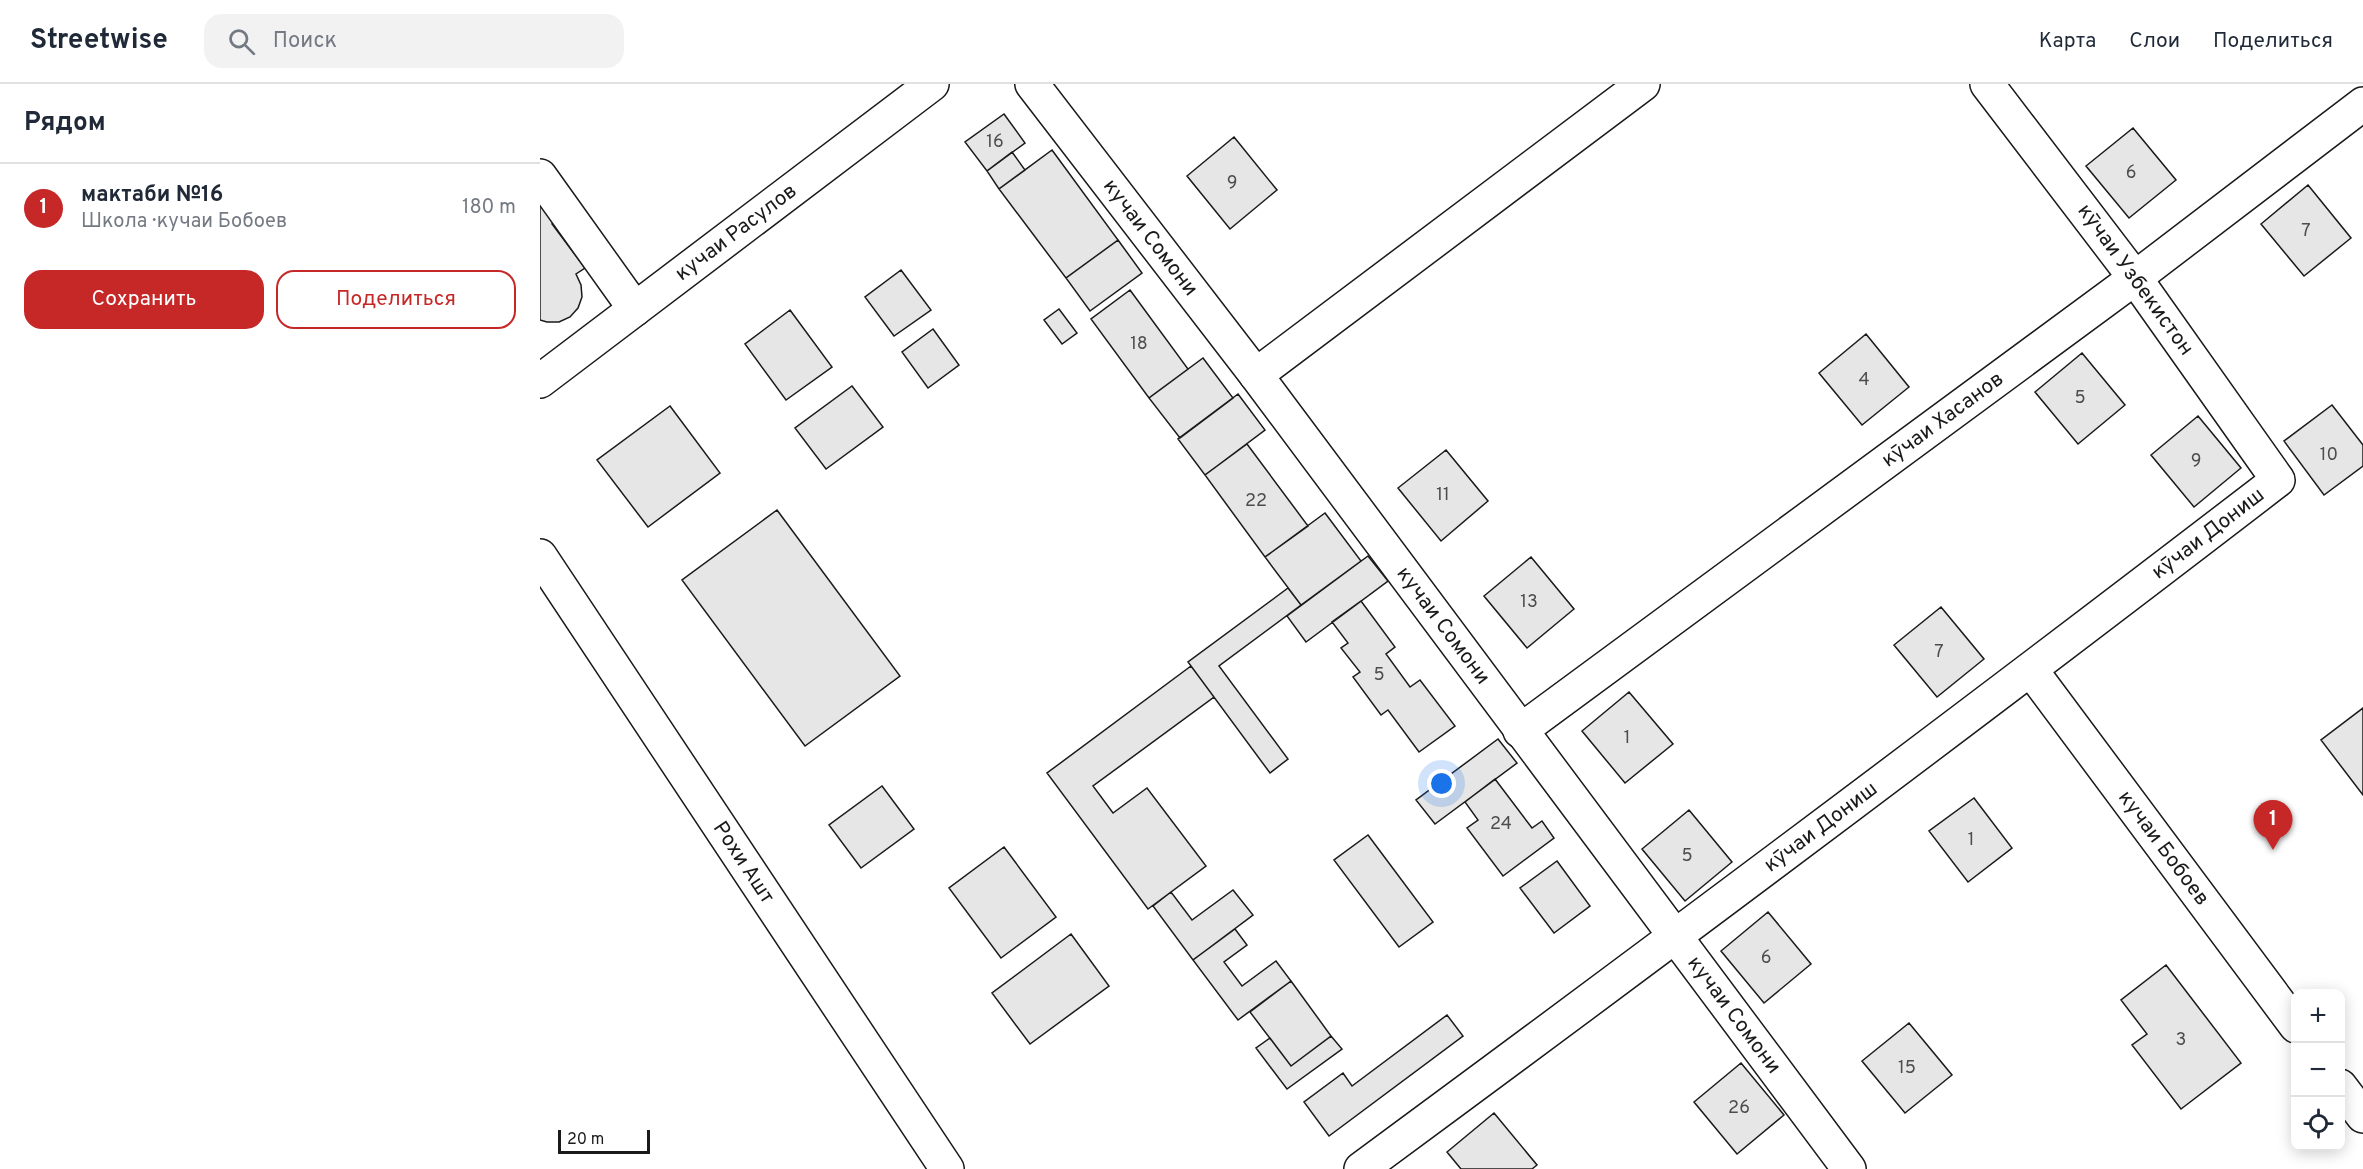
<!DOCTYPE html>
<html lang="ru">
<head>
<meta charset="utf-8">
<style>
  :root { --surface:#fff; --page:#f2f2f3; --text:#1f2937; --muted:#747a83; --line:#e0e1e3; --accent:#c62828 }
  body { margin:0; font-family:Overpass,sans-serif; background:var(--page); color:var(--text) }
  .controls { position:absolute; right:18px; bottom:18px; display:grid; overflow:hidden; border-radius:12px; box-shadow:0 3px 15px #0003 }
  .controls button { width:54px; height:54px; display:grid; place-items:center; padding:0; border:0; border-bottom:2px solid var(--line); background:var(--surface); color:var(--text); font:30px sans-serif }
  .scale { position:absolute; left:18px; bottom:15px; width:92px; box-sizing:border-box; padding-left:6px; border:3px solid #1a1a1a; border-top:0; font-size:16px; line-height:21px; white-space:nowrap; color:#1a1a1a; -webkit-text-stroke:4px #fff; paint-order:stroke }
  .you { position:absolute; left:902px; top:700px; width:21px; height:21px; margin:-15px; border:4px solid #fff; border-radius:50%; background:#1a73e8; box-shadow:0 0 0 9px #1a73e833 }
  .badge { display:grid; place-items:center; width:39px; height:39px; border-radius:50%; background:var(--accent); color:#fff; font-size:20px; font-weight:700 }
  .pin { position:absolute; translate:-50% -50px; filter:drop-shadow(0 2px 3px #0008) }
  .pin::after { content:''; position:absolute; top:32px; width:21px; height:18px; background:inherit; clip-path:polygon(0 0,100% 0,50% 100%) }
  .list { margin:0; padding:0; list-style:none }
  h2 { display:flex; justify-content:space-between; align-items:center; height:78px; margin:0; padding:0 24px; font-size:26px }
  h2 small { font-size:20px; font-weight:400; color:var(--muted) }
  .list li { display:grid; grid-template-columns:39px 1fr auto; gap:18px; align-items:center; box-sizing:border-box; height:90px; padding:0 24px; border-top:2px solid var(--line) }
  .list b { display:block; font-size:22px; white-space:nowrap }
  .list p { margin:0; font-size:20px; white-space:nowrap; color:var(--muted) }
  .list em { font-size:20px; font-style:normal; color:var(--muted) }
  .actions { display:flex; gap:12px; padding:18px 24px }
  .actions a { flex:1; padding:14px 0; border:2px solid var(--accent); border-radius:18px; text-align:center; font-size:21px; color:var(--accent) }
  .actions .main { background:var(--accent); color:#fff }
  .icon { flex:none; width:33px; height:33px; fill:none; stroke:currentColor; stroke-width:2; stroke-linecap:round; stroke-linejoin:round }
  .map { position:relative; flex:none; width:1823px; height:1085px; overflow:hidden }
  header { display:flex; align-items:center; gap:36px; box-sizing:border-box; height:84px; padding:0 30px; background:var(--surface); border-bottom:2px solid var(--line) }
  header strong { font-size:28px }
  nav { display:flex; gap:33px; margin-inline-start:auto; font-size:21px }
  .search { width:420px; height:54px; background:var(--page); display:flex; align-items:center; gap:15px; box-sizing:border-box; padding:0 21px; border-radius:18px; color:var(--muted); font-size:22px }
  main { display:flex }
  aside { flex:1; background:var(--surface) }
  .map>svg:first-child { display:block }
  .building { fill:#e6e6e6; stroke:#1a1a1a; stroke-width:1.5 }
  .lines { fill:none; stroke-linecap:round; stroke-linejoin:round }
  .minor-casing { stroke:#1a1a1a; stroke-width:36 }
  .major-casing { stroke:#1a1a1a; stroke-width:36 }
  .minor { stroke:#fff; stroke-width:33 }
  .major { stroke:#fff; stroke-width:33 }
  .labels { text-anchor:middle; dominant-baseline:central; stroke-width:4.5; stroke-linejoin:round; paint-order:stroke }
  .number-label { font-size:18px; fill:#4d4d4d }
  .street-label { font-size:21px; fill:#1a1a1a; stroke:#fff }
</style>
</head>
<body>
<header>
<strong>Streetwise</strong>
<div class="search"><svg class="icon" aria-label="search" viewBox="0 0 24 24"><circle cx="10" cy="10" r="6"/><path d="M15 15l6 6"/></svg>Поиск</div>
<nav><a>Карта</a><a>Слои</a><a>Поделиться</a></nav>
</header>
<main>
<aside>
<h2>Рядом<small></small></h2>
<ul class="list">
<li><span class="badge">1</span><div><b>мактаби №16</b><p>Школа · кучаи Бобоев</p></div><em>180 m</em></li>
</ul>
<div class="actions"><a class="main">Сохранить</a><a>Поделиться</a></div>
</aside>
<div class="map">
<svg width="1823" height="1085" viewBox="0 0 1823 1085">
  <rect width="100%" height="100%" fill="#fff"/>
  <path class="building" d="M 464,30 L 485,59 L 447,87 L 425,58 Z
    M 1593,44 L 1636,96 L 1589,134 L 1546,82 Z
    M 694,53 L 737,106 L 690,145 L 647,92 Z
    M 512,66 L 578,156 L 526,194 L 459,105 Z
    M 472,68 L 485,86 L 459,105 L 447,87 Z
    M 1768,101 L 1811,154 L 1764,192 L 1721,140 Z
    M 0,116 L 16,137 L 12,140 L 45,184 L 36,190 L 41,201 L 42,213 L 38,224 L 30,233 L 19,238 L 7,238 L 0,236 Z
    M 578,156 L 602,189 L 550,227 L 526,194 Z
    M 361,186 L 391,226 L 354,252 L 325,213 Z
    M 590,206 L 648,285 L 609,314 L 551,235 Z
    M 519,225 L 537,249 L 522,260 L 504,236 Z
    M 250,226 L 292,283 L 246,316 L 205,260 Z
    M 393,245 L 419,281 L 388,304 L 362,268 Z
    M 1326,250 L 1369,303 L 1322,341 L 1279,289 Z
    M 1542,269 L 1585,321 L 1538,360 L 1495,308 Z
    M 663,274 L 693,314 L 640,354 L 609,314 Z
    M 312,302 L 343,343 L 286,385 L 255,344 Z
    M 698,310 L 725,346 L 665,391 L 638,355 Z
    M 1792,321 L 1823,361 L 1823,382 L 1784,411 L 1744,357 Z
    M 130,322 L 180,389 L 108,443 L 57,376 Z
    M 1658,332 L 1701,384 L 1654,423 L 1611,371 Z
    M 707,360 L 768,442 L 725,473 L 665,391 Z
    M 906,366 L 948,417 L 901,457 L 858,404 Z
    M 237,426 L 360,592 L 265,662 L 142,496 Z
    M 785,429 L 821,477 L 761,521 L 725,473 Z
    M 828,472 L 848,497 L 766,558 L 747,532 Z
    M 991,473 L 1034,525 L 987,564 L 944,512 Z
    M 748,504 L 761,521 L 679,582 L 748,675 L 730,689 L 648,578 Z
    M 821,517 L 855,563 L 846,570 L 870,603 L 880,596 L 915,642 L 879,668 L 848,626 L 841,631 L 813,593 L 820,588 L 801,564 L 808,559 L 792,538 Z
    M 1401,523 L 1444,575 L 1397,613 L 1354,561 Z
    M 651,582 L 674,613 L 553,702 L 573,729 L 607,704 L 666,782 L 608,825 L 507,689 Z
    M 1089,608 L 1133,660 L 1085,699 L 1042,647 Z
    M 1823,624 L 1823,711 L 1781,656 Z
    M 958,655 L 977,679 L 895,740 L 876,716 Z
    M 955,695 L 992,744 L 1002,737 L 1014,754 L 963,792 L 927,744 L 938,736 L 925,718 Z
    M 342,702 L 374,745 L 321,784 L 289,741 Z
    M 1434,714 L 1472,764 L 1428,798 L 1389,747 Z
    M 1149,726 L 1192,778 L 1145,817 L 1102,765 Z
    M 828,751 L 893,838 L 859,863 L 794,776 Z
    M 464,763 L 516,833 L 461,874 L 409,804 Z
    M 1017,777 L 1050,822 L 1014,849 L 980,804 Z
    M 693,806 L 713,831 L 653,876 L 613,822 L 631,808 L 652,836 Z
    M 1228,828 L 1271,880 L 1224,919 L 1181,867 Z
    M 695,845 L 707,861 L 684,878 L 702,902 L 736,877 L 751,897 L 698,936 L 653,876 Z
    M 531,850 L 569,902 L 490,960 L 452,909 Z
    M 1626,881 L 1701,979 L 1641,1025 L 1592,961 L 1607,950 L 1581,916 Z
    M 751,897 L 791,952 L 751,982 L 710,928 Z
    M 907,931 L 923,952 L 789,1052 L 764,1018 L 803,989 L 812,1002 Z
    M 1369,939 L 1412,991 L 1365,1029 L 1322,977 Z
    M 791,952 L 802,965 L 747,1005 L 716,964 L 730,954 L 751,982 Z
    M 1201,979 L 1244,1031 L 1197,1070 L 1154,1018 Z
    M 954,1029 L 997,1081 L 992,1085 L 921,1085 L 907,1068 Z"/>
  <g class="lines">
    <g class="minor-casing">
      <g id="minor">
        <path id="s1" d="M 492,0 L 716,291 L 1309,1085"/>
        <path d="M 0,92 L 95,225"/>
        <path d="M 716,291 L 1103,0"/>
        <path id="s2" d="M 0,297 L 392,0"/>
        <path id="s3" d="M 1491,586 L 1756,942"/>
        <path id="s4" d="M 980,647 L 1595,194 L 1823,20"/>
        <path d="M 1800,1002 L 1823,1032"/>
        <path id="s5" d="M 821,1085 C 1129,858 1435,629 1738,396 L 1595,194 L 1447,0"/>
      </g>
    </g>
    <g class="major-casing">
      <g id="major">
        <path id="s6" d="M 0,472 L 407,1085"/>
      </g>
    </g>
    <use href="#minor" class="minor"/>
    <use href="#major" class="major"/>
  </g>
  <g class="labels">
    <g class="number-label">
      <text x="455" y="58">16</text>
      <text x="1591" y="89">6</text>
      <text x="692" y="99">9</text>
      <text x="1766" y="147">7</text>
      <text x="599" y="260">18</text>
      <text x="1324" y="296">4</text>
      <text x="1540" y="314">5</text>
      <text x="1789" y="371">10</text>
      <text x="1656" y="377">9</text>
      <text x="903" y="411">11</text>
      <text x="716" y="417">22</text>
      <text x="989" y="518">13</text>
      <text x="1399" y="568">7</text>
      <text x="839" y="591">5</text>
      <text x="1087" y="654">1</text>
      <text x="961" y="740">24</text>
      <text x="1431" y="756">1</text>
      <text x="1147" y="772">5</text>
      <text x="1226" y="874">6</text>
      <text x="1641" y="956">3</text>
      <text x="1367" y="984">15</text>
      <text x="1199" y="1024">26</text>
    </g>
    <g class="street-label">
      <text stroke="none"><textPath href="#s2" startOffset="246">кучаи Расулов</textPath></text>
      <text stroke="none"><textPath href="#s1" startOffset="194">кучаи Сомони</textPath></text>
      <text transform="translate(1595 196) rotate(54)">кӯчаи Узбекистон</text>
      <text stroke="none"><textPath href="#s4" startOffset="525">кӯчаи Хасанов</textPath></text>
      <text stroke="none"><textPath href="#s5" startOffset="1059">кӯчаи Дониш</textPath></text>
      <text stroke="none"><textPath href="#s1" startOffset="680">кучаи Сомони</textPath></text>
      <text stroke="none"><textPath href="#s5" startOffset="573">кӯчаи Дониш</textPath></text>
      <text stroke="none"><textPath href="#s3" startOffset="222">кучаи Бобоев</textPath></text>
      <text stroke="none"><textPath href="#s6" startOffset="368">Рохи Ашт</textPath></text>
      <text stroke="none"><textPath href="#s1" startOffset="1166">кучаи Сомони</textPath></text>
    </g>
  </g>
</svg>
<div class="controls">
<button>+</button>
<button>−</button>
<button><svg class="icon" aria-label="locate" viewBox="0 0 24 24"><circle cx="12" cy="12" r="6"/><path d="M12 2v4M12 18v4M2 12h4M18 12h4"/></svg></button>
</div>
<div class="scale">20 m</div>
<div class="you"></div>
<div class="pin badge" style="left:1733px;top:766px">1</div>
</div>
</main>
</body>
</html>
